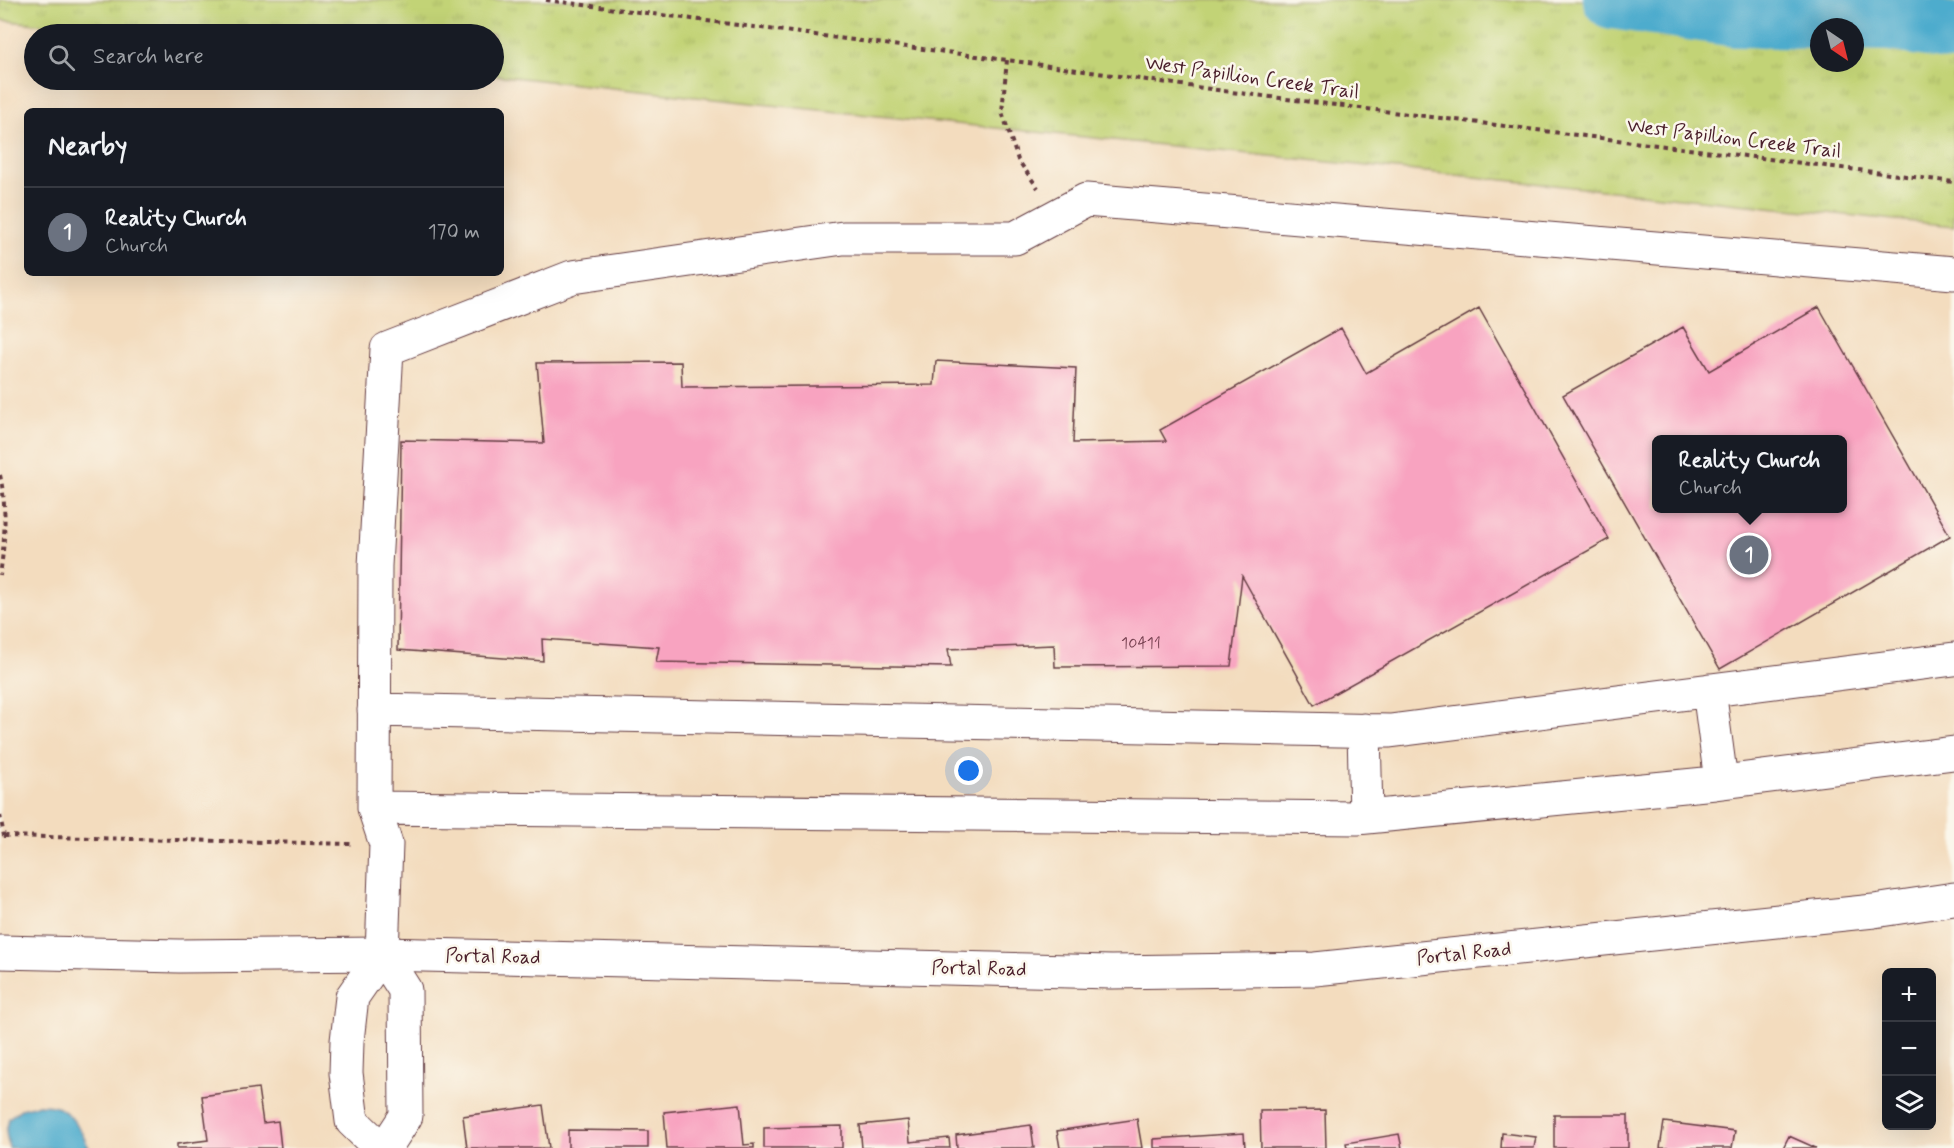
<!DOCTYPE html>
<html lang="en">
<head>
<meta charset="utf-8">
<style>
  :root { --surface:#171b24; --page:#20242c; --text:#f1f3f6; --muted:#9ea1a6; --line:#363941; --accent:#0b8043 }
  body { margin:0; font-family:Mynerve,sans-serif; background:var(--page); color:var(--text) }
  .controls { position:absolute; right:18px; bottom:18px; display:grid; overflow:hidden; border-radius:9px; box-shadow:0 6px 24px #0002 }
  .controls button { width:54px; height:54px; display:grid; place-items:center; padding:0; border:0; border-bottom:2px solid var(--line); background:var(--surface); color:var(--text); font:30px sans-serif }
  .compass { position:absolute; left:1810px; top:18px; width:54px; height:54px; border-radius:50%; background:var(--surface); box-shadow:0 6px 24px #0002; rotate:145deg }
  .you { position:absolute; left:969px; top:771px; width:21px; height:21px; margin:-15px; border:4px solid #fff; border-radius:50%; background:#1a73e8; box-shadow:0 0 0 9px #1a73e833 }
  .badge { display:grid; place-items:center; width:39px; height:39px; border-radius:50%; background:var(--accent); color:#fff; font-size:20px; font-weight:700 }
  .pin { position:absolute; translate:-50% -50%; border:3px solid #fff; box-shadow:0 2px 6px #0006 }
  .popup { position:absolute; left:1652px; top:435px; width:195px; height:78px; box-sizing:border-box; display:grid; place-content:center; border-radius:9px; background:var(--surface); filter:drop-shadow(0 2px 4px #0005); font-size:20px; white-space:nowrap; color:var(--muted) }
  .popup b { font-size:22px; color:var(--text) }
  .popup::after { content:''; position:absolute; left:50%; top:100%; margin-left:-12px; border:12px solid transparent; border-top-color:var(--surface) }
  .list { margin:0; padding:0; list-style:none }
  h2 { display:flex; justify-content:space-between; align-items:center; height:78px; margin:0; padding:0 24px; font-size:26px }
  h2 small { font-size:20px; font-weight:400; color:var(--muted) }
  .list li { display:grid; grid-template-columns:39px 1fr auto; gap:18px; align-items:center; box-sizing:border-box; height:90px; padding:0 24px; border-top:2px solid var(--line) }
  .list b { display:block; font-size:22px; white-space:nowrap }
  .list p { margin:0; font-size:20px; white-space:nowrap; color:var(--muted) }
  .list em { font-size:20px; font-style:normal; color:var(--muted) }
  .icon { flex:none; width:33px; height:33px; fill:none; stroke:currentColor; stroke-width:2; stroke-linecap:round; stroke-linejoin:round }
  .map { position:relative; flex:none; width:1954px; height:1148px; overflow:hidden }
  .search { position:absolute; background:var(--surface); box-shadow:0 6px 24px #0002; left:24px; top:24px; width:480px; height:66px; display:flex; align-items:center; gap:15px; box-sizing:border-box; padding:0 21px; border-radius:33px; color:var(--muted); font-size:22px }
  .panel { position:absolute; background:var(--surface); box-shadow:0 6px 24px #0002; left:24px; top:108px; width:480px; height:168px; border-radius:9px }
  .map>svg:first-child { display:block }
  .grass { fill:url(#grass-tufts); stroke:#867950; stroke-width:1.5; fill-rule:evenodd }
  .water { fill:#4eaccd; stroke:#4c667c; stroke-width:1.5 }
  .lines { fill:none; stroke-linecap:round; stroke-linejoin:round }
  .river { stroke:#4eaccd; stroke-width:58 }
  .building { fill:#f8a3c0; fill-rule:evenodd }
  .minor-casing { stroke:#633b41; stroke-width:35 }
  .major-casing { stroke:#633b41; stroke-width:35 }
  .path { stroke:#633b41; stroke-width:4; stroke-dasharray:4.5 4.5; stroke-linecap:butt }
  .minor { stroke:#fff; stroke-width:33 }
  .major { stroke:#fff; stroke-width:33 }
  .labels { text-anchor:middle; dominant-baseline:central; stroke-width:5; stroke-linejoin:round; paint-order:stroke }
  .number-label { font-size:16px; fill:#764050 }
  .street-label { font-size:20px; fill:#4a1f2b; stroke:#fbf7ec }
</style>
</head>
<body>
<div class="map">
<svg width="1954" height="1148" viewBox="0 0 1954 1148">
  <defs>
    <pattern id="grass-tufts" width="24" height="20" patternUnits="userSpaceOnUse" patternTransform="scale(1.5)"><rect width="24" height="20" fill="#c2d376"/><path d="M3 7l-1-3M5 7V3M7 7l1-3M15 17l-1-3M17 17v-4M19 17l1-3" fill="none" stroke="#a8b566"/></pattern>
  </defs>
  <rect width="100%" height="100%" fill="#fbf7ec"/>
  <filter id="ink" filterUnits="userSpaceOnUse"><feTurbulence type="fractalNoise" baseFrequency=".0167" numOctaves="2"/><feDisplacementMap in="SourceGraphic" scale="12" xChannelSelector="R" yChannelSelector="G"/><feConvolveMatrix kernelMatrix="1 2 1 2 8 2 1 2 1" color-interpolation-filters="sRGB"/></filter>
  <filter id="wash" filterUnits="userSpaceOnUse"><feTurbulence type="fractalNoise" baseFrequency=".008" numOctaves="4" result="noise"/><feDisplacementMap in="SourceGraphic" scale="24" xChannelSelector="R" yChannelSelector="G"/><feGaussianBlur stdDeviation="1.35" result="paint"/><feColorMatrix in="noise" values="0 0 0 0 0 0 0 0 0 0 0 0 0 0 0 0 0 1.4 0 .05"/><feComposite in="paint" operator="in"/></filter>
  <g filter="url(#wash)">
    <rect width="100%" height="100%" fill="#f3dcbe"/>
    <path class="grass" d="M 0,0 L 1954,0 L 1954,226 L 761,104 L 494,75 L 494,34 L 128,34 L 0,20 ZM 1819,27 L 1855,27 L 1855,63 L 1819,63 Z"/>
    <path class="water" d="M 37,1105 C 43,1105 51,1105 56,1107 C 73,1113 82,1133 89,1148 L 9,1148 L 6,1132 L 9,1118 L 21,1109 Z"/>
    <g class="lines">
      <path class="river" d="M 1612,0 L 1736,18 L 1889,22 L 1954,32"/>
    </g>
    <g id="blocks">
      <path class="building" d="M 1819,307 L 1950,536 L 1720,669 L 1563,395 L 1683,327 L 1709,371 ZM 1656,440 L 1842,440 L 1842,508 L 1656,508 Z
        M 1479,308 L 1609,539 L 1314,705 L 1242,576 L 1231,666 L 1055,667 L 1054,645 L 948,649 L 951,667 L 656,662 L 659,647 L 542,639 L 543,661 L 398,650 L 401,440 L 544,443 L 537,363 L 681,362 L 682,387 L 934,385 L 936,361 L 1076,368 L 1073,443 L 1166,441 L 1160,430 L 1341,328 L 1366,373 Z
        M 258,1088 L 263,1123 L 278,1121 L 281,1148 L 177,1148 L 177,1144 L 208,1140 L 202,1096 Z
        M 740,1104 L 744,1145 L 754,1144 L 754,1148 L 667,1148 L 664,1112 Z
        M 543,1105 L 549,1148 L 467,1148 L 463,1116 Z
        M 1325,1110 L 1326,1148 L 1261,1148 L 1260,1111 Z
        M 1554,1115 L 1628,1115 L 1628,1148 L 1554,1148 Z
        M 1137,1119 L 1142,1148 L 1060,1148 L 1057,1131 Z
        M 908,1120 L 910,1142 L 949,1138 L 950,1148 L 862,1148 L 860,1125 Z
        M 1664,1122 L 1735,1131 L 1732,1148 L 1660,1148 Z
        M 1031,1125 L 1034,1148 L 957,1148 L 956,1135 Z
        M 842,1126 L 842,1148 L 764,1148 L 764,1128 Z
        M 568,1130 L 648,1131 L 648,1148 L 568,1148 Z
        M 1244,1133 L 1245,1148 L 1154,1148 L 1154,1139 Z
        M 1502,1133 L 1536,1137 L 1534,1148 L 1501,1148 Z
        M 1399,1134 L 1402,1148 L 1347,1148 L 1346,1143 Z
        M 1789,1136 L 1816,1148 L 1783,1148 Z"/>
    </g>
  </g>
  <g filter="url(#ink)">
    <use href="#blocks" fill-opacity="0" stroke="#633b41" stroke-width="1.5"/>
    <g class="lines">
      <g class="minor-casing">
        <path id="minor" d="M 1709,690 L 1721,781
          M 374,710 L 1390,731 L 1954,659
          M 1364,730 L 1366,816
          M 374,808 L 1357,818 L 1715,783 L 1954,753
          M 382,954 L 386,844 L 374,808 L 375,566 L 387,349 L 572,277 L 843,238 L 1015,238 L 1086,200 L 1954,273
          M 382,954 L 405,990 L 406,1116 L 385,1148
          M 380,1148 L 352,1121 L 346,1073 L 347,1041 L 352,997 L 382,954"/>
      </g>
      <g class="major-casing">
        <path id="major" d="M 0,952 L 179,956 L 382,954 L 1111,972 L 1315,969 L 1874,911 L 1954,899"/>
      </g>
      <path class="path" d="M 546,0 L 1007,60 L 1231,92 L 1954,182
        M 1007,60 L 1002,112 L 1018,160 L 1038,188
        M 0,475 C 7,508 5,541 0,575
        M 0,815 L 4,836 L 0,836
        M 4,836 L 351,844"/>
      <use href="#minor" class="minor"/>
      <use href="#major" class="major"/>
    </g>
  </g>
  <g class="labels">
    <g class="number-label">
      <text x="1141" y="643">10411</text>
    </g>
    <g class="street-label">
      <text transform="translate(1252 78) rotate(8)">West Papillion Creek Trail</text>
      <text transform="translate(1734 139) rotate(7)">West Papillion Creek Trail</text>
      <text transform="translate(1464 954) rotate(-6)">Portal Road</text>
      <text transform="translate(493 957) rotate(1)">Portal Road</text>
      <text transform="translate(979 969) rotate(1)">Portal Road</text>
    </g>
  </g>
</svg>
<div class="controls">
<button>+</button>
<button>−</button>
<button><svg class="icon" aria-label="layers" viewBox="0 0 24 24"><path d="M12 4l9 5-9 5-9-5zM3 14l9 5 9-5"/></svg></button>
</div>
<svg class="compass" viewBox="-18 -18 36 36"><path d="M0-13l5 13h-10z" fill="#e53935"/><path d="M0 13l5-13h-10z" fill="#9ea1a6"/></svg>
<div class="you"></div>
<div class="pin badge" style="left:1749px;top:555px;background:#6b7280">1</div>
<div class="popup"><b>Reality Church</b>Church</div>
<div class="search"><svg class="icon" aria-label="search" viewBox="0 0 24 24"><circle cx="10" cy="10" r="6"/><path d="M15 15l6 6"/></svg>Search here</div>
<section class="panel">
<h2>Nearby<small></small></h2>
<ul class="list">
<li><span class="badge" style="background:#6b7280">1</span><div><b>Reality Church</b><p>Church</p></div><em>170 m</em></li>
</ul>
</section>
</div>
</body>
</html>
